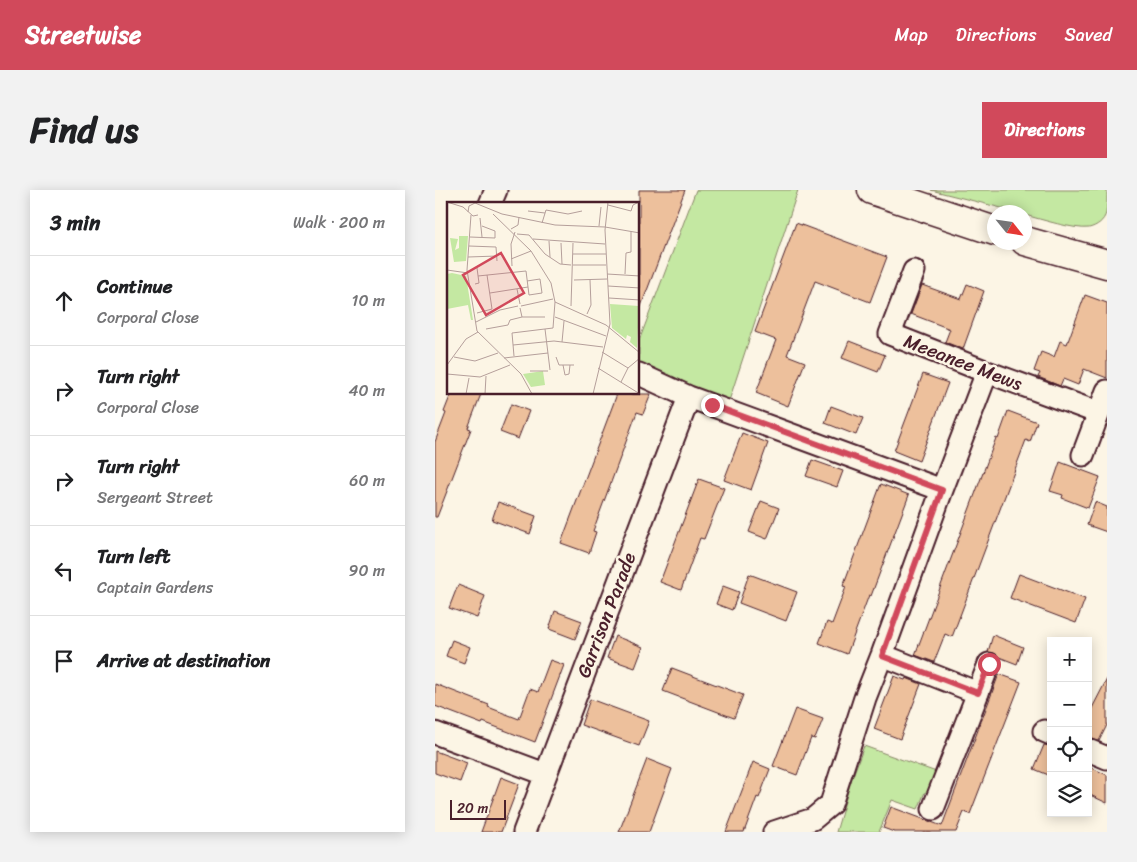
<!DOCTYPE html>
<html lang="en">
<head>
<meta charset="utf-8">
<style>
  :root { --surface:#fff; --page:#f2f2f2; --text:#202124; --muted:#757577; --line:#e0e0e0; --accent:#d1495b }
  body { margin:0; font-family:Sriracha,sans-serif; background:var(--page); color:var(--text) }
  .controls { position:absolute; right:15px; bottom:15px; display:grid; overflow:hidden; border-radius:0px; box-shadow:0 2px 12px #0003 }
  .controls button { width:45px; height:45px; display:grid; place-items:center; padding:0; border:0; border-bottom:1px solid var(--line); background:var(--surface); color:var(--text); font:25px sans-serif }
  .compass { position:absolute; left:552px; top:15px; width:45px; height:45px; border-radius:50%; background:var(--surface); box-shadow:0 2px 12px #0003; rotate:120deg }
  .scale { position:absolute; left:15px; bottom:12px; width:56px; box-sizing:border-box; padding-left:5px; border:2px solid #4a1f2b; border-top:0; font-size:14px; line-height:18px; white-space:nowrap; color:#4a1f2b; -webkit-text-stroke:4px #fcf5e5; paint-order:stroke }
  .stop { position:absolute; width:15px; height:15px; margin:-11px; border:4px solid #d1495b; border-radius:50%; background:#fff }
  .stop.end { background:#d1495b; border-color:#fff; box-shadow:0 1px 5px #0008 }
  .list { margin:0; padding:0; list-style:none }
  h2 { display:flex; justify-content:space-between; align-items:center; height:65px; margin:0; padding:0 20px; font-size:21px }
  h2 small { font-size:16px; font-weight:400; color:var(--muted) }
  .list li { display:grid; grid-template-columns:32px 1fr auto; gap:15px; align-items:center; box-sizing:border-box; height:90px; padding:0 20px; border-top:1px solid var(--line) }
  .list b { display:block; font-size:19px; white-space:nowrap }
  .list p { margin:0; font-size:16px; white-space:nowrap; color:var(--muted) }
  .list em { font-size:16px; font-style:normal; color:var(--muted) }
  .icon { flex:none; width:28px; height:28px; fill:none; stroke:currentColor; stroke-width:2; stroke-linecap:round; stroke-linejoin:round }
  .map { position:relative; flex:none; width:672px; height:642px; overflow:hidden; border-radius:0px }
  header { display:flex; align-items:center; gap:30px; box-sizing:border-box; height:70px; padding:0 25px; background:var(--accent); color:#fff }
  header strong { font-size:24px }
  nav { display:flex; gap:28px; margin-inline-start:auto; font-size:18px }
  .intro { display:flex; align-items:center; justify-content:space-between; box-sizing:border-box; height:120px; padding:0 30px }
  h1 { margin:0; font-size:35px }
  .button { padding:12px 22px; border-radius:0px; background:var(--accent); color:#fff; font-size:18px; font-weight:700 }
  main { display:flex; gap:30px; padding:0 30px }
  aside { flex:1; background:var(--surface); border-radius:0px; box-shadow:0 2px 12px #0003 }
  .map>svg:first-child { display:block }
  .green { fill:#c4e8a2; stroke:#878466 }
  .building { fill:#edc09c; stroke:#4a1f2b }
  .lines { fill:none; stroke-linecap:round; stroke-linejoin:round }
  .minor-casing { stroke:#4a1f2b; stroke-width:25 }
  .secondary-casing { stroke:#4a1f2b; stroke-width:31 }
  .minor { stroke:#fcf5e5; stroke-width:21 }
  .secondary { stroke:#fcf5e5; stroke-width:28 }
  .route { stroke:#d1495b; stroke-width:6 }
  .labels { text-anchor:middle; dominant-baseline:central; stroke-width:5; stroke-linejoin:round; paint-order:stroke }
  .street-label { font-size:19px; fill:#4a1f2b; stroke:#fcf5e5 }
  .inset-road { fill:none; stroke:#b59f9b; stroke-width:1 }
  .view { fill:#d1495b; fill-opacity:0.15; stroke:#d1495b; stroke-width:2.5 }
  .inset-edge { fill:none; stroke:#4a1f2b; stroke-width:2.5 }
</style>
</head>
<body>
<header>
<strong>Streetwise</strong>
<nav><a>Map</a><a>Directions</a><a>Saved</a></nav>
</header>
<div class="intro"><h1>Find us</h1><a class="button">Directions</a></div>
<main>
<aside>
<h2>3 min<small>Walk · 200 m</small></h2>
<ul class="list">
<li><svg class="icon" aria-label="ahead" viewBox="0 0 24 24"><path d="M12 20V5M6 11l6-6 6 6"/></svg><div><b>Continue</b><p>Corporal Close</p></div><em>10 m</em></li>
<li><svg class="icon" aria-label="right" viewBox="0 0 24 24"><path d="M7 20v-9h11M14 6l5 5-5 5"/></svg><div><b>Turn right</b><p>Corporal Close</p></div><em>40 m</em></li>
<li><svg class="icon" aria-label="right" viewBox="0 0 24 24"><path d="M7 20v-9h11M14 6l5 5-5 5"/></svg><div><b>Turn right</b><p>Sergeant Street</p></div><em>60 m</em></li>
<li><svg class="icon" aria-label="left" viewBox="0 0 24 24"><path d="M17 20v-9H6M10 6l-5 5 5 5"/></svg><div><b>Turn left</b><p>Captain Gardens</p></div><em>90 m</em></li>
<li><svg class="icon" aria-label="arrive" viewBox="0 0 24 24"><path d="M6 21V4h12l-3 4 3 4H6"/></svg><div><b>Arrive at destination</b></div></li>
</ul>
</aside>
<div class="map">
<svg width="672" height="642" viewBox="0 0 672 642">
  <rect width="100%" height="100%" fill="#fcf5e5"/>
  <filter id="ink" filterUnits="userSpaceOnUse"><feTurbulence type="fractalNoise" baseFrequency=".02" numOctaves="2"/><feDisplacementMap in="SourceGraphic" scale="10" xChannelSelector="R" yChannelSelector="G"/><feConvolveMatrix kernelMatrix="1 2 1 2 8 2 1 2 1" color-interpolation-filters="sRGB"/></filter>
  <g filter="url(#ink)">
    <path class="green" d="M 261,0 L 363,0 L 291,220 L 204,184 L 204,151 Z
      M 496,0 L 672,0 C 672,7 672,17 671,23 C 669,31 662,36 654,38 C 640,40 605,29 590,25 L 590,22 L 582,22 Z
      M 429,556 L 504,583 L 496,604 L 490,602 L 483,619 L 457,610 L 444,642 L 401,642 L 416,591 Z"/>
    <path class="building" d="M 204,0 L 250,0 L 205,119 L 204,119 Z
      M 361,33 L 452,67 L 435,112 L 380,91 L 352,165 L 370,172 L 353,216 L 321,203 L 341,150 L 320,142 Z
      M 532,94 L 549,101 L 528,159 L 510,152 L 515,139 L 476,124 L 487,95 L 526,109 Z
      M 650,105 L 672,113 L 672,188 L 649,179 L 643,195 L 628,189 L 625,196 L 603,187 L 605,183 L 599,181 L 606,162 L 619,167 L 625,151 L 632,154 Z
      M 414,151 L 450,165 L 443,182 L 407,168 Z
      M 488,184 L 513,193 L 484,271 L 459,261 Z
      M 16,204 L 46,204 L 33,238 L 36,239 L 2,327 L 0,327 L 0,252 L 11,223 L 9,222 Z
      M 182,204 L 216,204 L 208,224 L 202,222 L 158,341 L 161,342 L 154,363 L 126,353 Z
      M 76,214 L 94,221 L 83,249 L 65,242 Z
      M 396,216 L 428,228 L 421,245 L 390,233 Z
      M 573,221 L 602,232 L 595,252 L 591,250 L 517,447 L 510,444 L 499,472 L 480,465 L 561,248 L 563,249 Z
      M 307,243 L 333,253 L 316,300 L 289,290 Z
      M 377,270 L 408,281 L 402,297 L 371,286 Z
      M 625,272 L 665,287 L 653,318 L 627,308 L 628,305 L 615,301 Z
      M 264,289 L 289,298 L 269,349 L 265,348 L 246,400 L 225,392 Z
      M 446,294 L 474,305 L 436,406 L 434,405 L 412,464 L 384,453 L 392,432 L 397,434 L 411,397 L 408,396 Z
      M 326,311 L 344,318 L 332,349 L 314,342 Z
      M 63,312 L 101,326 L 95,344 L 57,330 Z
      M 660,312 L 672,317 L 672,342 L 652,335 Z
      M 314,384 L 362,402 L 351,431 L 304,413 Z
      M 584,384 L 650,409 L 641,433 L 575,408 Z
      M 23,395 L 50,406 L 42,428 L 14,418 Z
      M 288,396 L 304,402 L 297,420 L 281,414 Z
      M 120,421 L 147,431 L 140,449 L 114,439 Z
      M 558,445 L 588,457 L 582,474 L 564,467 L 559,463 L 553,462 Z
      M 180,446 L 208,457 L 200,478 L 172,468 Z
      M 17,450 L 35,457 L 29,473 L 11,466 Z
      M 115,470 L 129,475 L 100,552 L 48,532 L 47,534 L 0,516 L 0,494 L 54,515 L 53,517 L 84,529 L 95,499 L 103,502 Z
      M 237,478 L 308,505 L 299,528 L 228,501 Z
      M 564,484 L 586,492 L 535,624 L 529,622 L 521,642 L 459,642 L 448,638 L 456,617 L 507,636 Z
      M 459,486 L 470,490 L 471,488 L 486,494 L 465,549 L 439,539 Z
      M 672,489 L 672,535 L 664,551 L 653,548 L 653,526 Z
      M 155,509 L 214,531 L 204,556 L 146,535 Z
      M 360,519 L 388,529 L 380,549 L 376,548 L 362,585 L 338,576 Z
      M 609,555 L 616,556 L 616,586 L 599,579 Z
      M 0,561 L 32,573 L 25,592 L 0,583 Z
      M 212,569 L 237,579 L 214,642 L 184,642 Z
      M 318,572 L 335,579 L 324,608 L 322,607 L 309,642 L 291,642 Z
      M 653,576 L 672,585 L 672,613 L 653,604 Z
      M 66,587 L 84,594 L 66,642 L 46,642 Z"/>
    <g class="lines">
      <g class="minor-casing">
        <path id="minor" d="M 55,14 L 61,0
          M 479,81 L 455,144 L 552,182 L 664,223
          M 204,184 L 254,207 L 507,300
          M 648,265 L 672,201
          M 447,465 L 543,503
          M 609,541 L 616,544
          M 0,543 L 110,584
          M 653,560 L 672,568
          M 498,619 L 554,474
          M 89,642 L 254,207
          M 339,642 L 378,629 L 396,614 L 430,508 L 447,465 L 507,300 L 552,182"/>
      </g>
      <g class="secondary-casing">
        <path id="secondary" d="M 437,0 L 560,41
          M 590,51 L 672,74"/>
      </g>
      <use href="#minor" class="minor"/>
      <use href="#secondary" class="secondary"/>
    </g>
  </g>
  <g class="lines" filter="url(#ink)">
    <path class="route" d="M 277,215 L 507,300 L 447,466 L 543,503 L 554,474"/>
  </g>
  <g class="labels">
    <g class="street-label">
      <text transform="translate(528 172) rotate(21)">Meeanee Mews</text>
      <text transform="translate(171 425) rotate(-69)">Garrison Parade</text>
    </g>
  </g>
  <g transform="translate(12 12)">
    <rect width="192" height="192" fill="#fcf5e5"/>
    <path d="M 12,34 L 21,34 L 19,59 L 7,60 L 3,36 L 11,37 L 8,48 L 12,46 ZM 5,71 L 19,74 L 26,118 L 24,118 L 21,103 L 0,107 L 0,72 ZM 163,102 L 192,104 L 190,146 L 183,140 L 184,135 L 180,133 L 179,137 L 165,126 ZM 96,169 L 98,183 L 84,185 L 76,172 Z" fill="#c4e8a2"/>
    <path class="inset-road" d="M 0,0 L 16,5 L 26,14 L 31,13M 161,3 L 184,9 L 186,3 L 192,0M 81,9 L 98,11M 21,10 L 22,4 L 28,1 L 55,12 L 108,23 L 158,25 L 193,31M 46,12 L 84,49 L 104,81 L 108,100 L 159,123 L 193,151M 24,13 L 20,68 L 30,129 L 74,172 L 85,192M 33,16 L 35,35M 95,21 L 99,8 L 121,12 L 135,9M 152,24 L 154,5M 64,27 L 71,23 L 72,15M 70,32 L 82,33 L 98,52 L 113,62 L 124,63M 23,35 L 48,36 L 48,29 L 35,24M 86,37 L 158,42M 102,39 L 103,55M 114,41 L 115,62M 22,44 L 49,45 L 50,59M 126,52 L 159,52M 21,55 L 50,54M 64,57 L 84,49M 126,63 L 159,63M 65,64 L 64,42 L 68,30M 0,68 L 21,71M 160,72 L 193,74M 178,72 L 179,51 L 184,50 L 184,29M 31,74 L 79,69 L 82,93 L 95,91 L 93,77 L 80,79M 127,78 L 160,77M 28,82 L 32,81 L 30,66M 161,84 L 193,86M 70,87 L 73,102M 43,91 L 81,85M 162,96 L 193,98M 74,104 L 106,97M 124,104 L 126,41M 30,111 L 45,107 L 40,73M 140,112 L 144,103 L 143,78M 75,115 L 98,115M 108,115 L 159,134M 29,120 L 53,108 L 71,104M 39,127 L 61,123 L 63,118 L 75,115 L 73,106M 98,127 L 103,168M 115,140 L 117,119M 66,143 L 107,139 L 156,145M 155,150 L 181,166M 67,154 L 65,131 L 106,126 L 108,100M 7,155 L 28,159 L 51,151M 109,155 L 112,163 L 127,163M 57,156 L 101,151M 0,163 L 19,137 L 31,130M 116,163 L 118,173 L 122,172 L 123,163M 151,166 L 193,192M 83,169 L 101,169M 0,172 L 33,175 L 63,163M 174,180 L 181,166 L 193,156M 19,192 L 22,176M 38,192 L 39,174M 146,192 L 163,122 L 158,28 L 161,0"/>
    <path class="view" d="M 54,51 L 77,91 L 39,113 L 16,73 Z"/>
    <rect width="192" height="192" class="inset-edge"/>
  </g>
</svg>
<div class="controls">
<button>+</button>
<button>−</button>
<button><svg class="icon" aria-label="locate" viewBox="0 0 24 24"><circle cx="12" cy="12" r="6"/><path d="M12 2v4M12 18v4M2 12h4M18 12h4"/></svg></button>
<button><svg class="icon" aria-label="layers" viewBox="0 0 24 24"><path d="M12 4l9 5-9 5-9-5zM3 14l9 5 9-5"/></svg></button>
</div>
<svg class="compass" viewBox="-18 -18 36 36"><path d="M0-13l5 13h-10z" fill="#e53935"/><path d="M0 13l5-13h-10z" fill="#757577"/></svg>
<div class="scale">20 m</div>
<div class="stop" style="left:554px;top:474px"></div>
<div class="stop end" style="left:277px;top:215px"></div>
</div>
</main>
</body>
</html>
